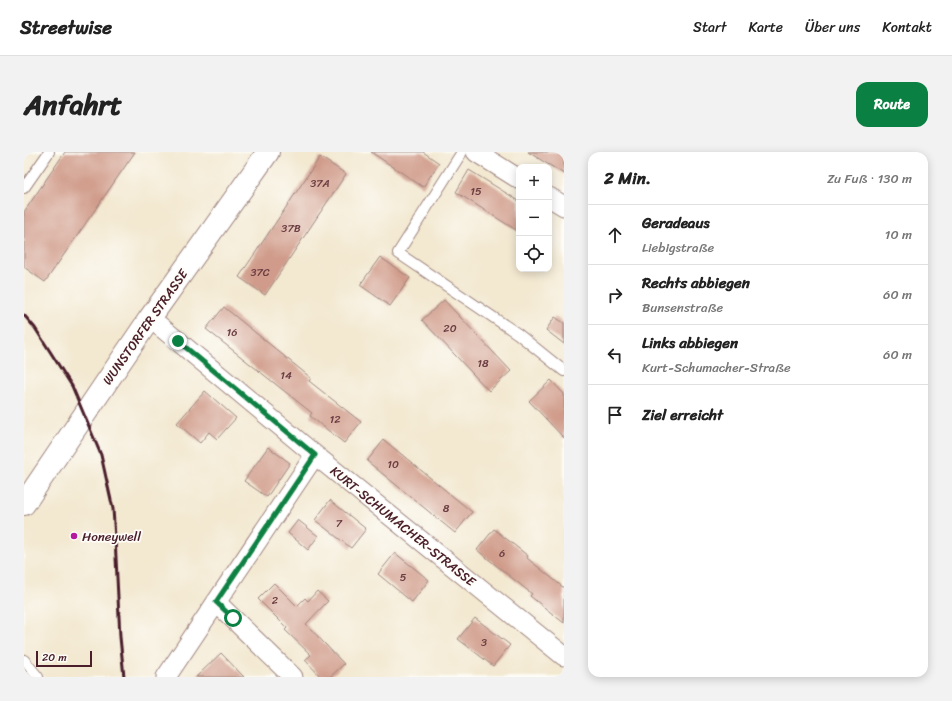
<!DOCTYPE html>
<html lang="de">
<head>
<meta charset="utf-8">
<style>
  :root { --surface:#fff; --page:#f2f2f2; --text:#222; --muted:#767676; --line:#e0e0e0; --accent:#0b8043 }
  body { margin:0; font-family:Sriracha,sans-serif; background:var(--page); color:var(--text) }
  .controls { position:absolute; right:12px; top:12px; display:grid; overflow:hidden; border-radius:8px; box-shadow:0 2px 10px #0003 }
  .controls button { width:36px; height:36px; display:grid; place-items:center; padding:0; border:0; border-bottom:1px solid var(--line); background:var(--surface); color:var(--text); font:20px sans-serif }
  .scale { position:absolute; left:12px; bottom:10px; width:56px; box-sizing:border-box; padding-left:4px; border:2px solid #4a1f2b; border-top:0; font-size:11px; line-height:14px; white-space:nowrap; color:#4a1f2b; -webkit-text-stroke:3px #fdfcf7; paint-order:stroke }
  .stop { position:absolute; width:12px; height:12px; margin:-9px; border:3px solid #0b8043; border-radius:50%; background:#fff }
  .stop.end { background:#0b8043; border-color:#fff; box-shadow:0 1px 4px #0008 }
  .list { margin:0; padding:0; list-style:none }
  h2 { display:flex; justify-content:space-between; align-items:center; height:52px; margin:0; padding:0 16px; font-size:17px }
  h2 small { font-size:13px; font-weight:400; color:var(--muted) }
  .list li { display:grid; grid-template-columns:26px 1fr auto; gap:12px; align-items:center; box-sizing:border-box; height:60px; padding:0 16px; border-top:1px solid var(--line) }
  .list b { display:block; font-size:15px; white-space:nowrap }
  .list p { margin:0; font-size:13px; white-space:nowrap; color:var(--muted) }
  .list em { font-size:13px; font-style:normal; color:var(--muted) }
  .icon { flex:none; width:22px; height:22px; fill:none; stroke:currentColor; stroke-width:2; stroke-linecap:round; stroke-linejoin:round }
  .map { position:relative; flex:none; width:540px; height:525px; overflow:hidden; border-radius:12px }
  header { display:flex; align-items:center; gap:24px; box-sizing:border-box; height:56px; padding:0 20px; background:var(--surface); border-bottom:1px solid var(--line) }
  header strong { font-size:19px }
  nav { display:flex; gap:22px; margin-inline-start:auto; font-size:14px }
  .intro { display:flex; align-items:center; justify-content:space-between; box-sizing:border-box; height:96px; padding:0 24px }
  h1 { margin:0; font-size:28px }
  .button { padding:10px 18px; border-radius:12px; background:var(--accent); color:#fff; font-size:14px; font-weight:700 }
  main { display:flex; gap:24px; padding:0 24px }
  aside { flex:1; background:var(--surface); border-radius:12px; box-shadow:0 2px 10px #0003 }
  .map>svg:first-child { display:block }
  .building { fill:#d09b8a }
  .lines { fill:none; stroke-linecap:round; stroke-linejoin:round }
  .service-casing { stroke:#9e847e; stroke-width:12 }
  .minor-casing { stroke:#9e847e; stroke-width:21 }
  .tertiary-casing { stroke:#9e847e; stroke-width:24 }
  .service { stroke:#fff; stroke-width:10 }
  .minor { stroke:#fff; stroke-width:19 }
  .tertiary { stroke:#fff; stroke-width:22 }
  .rail { stroke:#4a1f2b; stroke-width:3 }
  .route { stroke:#0b8043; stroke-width:5 }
  .poi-dot { fill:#b5179e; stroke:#fdfcf7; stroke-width:1.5 }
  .labels { text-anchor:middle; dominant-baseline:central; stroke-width:3.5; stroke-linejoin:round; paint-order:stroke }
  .number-label { font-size:11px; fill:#6c3e43 }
  .street-label { font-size:13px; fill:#4a1f2b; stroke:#fdfcf7 }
  .poi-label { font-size:13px; fill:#4a1f2b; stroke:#fdfcf7; text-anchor:start }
</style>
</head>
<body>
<header>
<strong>Streetwise</strong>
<nav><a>Start</a><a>Karte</a><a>Über uns</a><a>Kontakt</a></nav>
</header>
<div class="intro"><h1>Anfahrt</h1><a class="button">Route</a></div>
<main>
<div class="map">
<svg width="540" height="525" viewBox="0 0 540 525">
  <rect width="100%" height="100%" fill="#fdfcf7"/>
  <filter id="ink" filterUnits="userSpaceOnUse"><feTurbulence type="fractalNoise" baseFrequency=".025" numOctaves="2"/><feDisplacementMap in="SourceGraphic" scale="8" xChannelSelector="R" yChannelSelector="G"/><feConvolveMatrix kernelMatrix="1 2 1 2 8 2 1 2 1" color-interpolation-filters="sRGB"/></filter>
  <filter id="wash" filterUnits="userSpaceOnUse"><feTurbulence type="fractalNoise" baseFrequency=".012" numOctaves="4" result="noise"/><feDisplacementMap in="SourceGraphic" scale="16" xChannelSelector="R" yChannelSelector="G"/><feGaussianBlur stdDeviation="0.9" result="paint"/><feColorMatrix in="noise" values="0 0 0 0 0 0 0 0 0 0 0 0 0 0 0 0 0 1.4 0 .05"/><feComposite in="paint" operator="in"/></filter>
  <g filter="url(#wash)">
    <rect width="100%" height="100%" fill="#f3e8d0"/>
    <g id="blocks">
      <path class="building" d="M 41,0 L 111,0 L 21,130 L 0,115 L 0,60 Z
        M 347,0 L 399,0 L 415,11 L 399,35 Z
        M 504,0 L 540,0 L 540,22 Z
        M 296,5 L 322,22 L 241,143 L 215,125 Z
        M 445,18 L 495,49 L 495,80 L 432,40 Z
        M 356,105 L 386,126 L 366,154 L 336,133 Z
        M 420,148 L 487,219 L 465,239 L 398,168 Z
        M 200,155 L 287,226 L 285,229 L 337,270 L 320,291 L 286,264 L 288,261 L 182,177 Z
        M 531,165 L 540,171 L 540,192 L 522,178 Z
        M 527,228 L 540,242 L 540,286 L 505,249 Z
        M 181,239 L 212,266 L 193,287 L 185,280 L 176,291 L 153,271 Z
        M 360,288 L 448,360 L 431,381 L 343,309 Z
        M 244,295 L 266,311 L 243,345 L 220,329 Z
        M 306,348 L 342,377 L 327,396 L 291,368 Z
        M 274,368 L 294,384 L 284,398 L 264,381 Z
        M 470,377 L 504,404 L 503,406 L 540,436 L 540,471 L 506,444 L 508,442 L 453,398 Z
        M 371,401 L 405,428 L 388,450 L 354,422 Z
        M 250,431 L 273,454 L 281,446 L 284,449 L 293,439 L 304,449 L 282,472 L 320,512 L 306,525 L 297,525 L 281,508 L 287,503 L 261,478 L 263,476 L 234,447 Z
        M 451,466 L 486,493 L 469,514 L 434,487 Z
        M 197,501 L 220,525 L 172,525 Z"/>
    </g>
  </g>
  <g filter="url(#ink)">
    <use href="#blocks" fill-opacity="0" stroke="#9e847e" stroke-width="1"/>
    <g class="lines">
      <g class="service-casing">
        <path id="service" d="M 438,0 L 374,101 L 494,182 L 540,219
          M 0,36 L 25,0
          M 0,508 L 14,525"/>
      </g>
      <g class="minor-casing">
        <path id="minor" d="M 452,0 L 495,27
          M 525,45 L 540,54
          M 126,166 L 291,303 L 540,504
          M 192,450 L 269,525
          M 142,525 L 291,303"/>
      </g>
      <g class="tertiary-casing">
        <path id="tertiary" d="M 0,352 L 126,166 L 244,0"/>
      </g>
      <use href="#service" class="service"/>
      <use href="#minor" class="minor"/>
      <use href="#tertiary" class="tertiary"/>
      <path class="rail" d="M 0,163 L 11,176 L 48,234 L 77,303 L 89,357 L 91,386 L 96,485 L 100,525"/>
    </g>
  </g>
  <g class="lines" filter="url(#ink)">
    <path class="route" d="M 154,189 L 291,303 L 192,450 L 209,466"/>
  </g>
  <circle class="poi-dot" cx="50" cy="384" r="4"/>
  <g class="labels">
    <g class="number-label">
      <text x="296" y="31">37A</text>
      <text x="452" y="39">15</text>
      <text x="267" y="76">37B</text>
      <text x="236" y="120">37C</text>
      <text x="426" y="176">20</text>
      <text x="208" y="180">16</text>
      <text x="459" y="211">18</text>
      <text x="262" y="223">14</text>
      <text x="311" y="267">12</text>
      <text x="369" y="312">10</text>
      <text x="422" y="356">8</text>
      <text x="315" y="371">7</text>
      <text x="478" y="401">6</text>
      <text x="379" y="425">5</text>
      <text x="251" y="448">2</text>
      <text x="460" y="490">3</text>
    </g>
    <g class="street-label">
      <text transform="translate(121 175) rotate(-55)">WUNSTORFER STRASSE</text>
      <text transform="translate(379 374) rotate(39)">KURT-SCHUMACHER-STRASSE</text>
    </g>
    <g class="poi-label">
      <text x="58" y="384">Honeywell</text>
    </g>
  </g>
</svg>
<div class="controls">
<button>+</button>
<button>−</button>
<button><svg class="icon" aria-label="locate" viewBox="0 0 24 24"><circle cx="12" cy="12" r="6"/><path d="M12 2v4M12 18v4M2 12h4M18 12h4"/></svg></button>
</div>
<div class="scale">20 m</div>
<div class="stop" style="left:209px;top:466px"></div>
<div class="stop end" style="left:154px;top:189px"></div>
</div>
<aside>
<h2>2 Min.<small>Zu Fuß · 130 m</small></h2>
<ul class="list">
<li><svg class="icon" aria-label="ahead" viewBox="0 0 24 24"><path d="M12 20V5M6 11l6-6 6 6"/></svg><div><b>Geradeaus</b><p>Liebigstraße</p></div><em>10 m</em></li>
<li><svg class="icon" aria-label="right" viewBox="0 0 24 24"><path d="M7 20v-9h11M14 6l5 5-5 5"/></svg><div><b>Rechts abbiegen</b><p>Bunsenstraße</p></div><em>60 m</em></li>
<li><svg class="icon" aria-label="left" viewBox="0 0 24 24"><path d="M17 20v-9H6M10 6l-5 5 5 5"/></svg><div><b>Links abbiegen</b><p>Kurt-Schumacher-Straße</p></div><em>60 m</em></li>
<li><svg class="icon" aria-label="arrive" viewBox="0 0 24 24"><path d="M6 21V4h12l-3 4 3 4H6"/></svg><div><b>Ziel erreicht</b></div></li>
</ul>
</aside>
</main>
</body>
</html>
